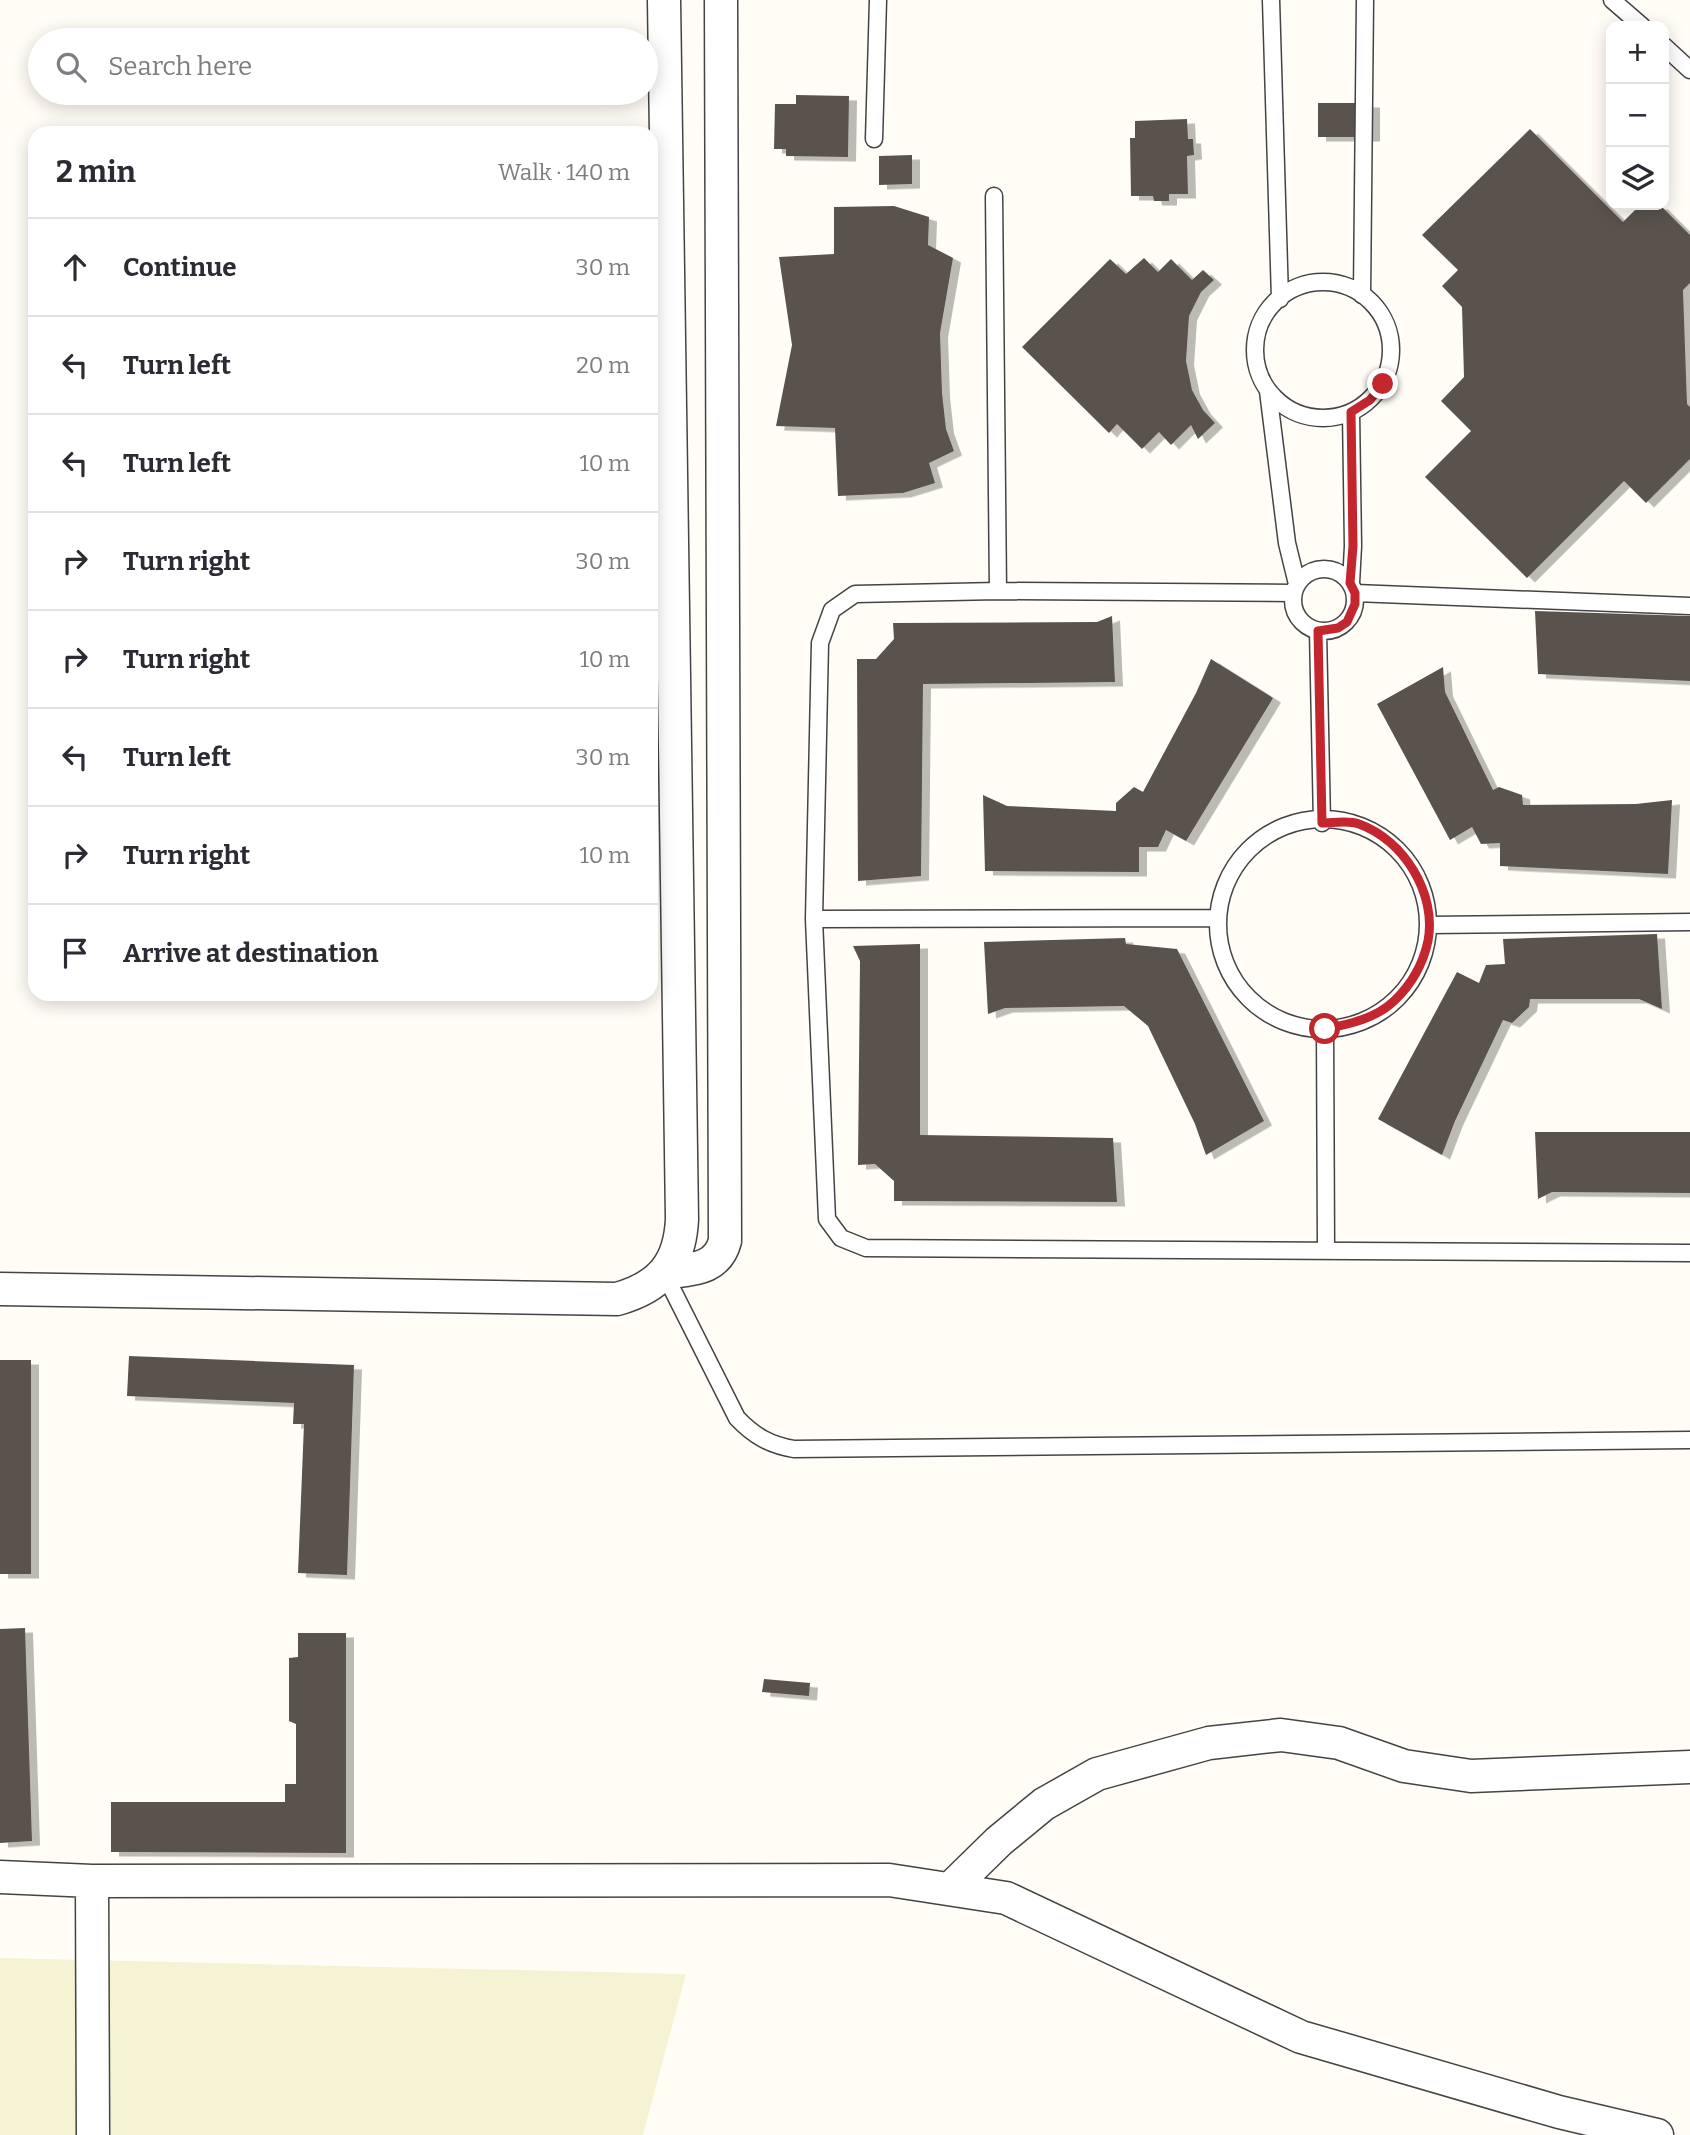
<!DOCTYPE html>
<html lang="en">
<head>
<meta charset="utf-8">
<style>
  :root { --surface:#fff; --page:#f7f7f7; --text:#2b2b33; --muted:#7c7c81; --line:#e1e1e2 }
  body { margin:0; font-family:Bitter,serif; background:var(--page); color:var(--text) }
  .controls { position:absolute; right:21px; top:21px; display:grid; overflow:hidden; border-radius:14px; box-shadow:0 4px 18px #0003 }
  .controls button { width:63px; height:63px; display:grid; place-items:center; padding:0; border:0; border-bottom:2px solid var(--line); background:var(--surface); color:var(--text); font:35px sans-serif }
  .stop { position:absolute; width:21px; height:21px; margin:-16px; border:5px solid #c4262e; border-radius:50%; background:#fff }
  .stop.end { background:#c4262e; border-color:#fff; box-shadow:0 2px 7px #0008 }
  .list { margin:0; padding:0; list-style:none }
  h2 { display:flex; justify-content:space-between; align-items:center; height:91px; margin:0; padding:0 28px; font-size:30px }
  h2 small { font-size:23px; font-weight:400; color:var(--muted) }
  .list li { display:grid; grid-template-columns:46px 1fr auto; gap:21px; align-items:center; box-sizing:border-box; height:98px; padding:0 28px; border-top:2px solid var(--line) }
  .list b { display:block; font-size:26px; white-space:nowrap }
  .list em { font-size:23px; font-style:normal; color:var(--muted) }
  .icon { flex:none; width:38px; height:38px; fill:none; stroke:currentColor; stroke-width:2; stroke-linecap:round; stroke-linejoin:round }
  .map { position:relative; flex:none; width:1690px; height:2135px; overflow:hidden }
  .search { position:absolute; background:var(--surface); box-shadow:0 4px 18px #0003; left:28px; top:28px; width:630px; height:77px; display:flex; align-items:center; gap:18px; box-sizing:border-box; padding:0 24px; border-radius:38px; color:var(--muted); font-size:26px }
  .panel { position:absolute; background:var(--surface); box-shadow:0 4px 18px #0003; left:28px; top:126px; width:630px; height:875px; border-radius:21px }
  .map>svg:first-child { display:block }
  .farmland { fill:#f6f3d4 }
  .building { fill:#5a524d; filter:url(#shadow) }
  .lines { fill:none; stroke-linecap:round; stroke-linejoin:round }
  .service-casing { stroke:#444; stroke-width:19 }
  .minor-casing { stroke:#444; stroke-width:35 }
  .service { stroke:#fff; stroke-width:16 }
  .minor { stroke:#fff; stroke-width:32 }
  .route { stroke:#c4262e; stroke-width:9 }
</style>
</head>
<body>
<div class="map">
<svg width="1690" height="2135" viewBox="0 0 1690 2135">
  <defs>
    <filter id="shadow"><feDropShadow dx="8" dy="4.5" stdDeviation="0" flood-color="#0004"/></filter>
  </defs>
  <rect width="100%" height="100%" fill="#fffdf5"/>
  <path class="farmland" d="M 0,1958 L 686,1974 L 643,2135 L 0,2135 Z"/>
  <path class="building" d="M 796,95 L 849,96 L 848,157 L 786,156 L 786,149 L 774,149 L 775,104 L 796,104 Z
    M 1318,103 L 1372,103 L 1372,137 L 1318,137 Z
    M 1187,119 L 1188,139 L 1193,139 L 1194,155 L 1187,156 L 1188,194 L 1169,194 L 1169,201 L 1154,201 L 1153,196 L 1131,196 L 1130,138 L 1135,138 L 1135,121 Z
    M 1530,129 L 1623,222 L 1640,205 L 1660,205 L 1690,235 L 1690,283 L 1683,290 L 1687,404 L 1690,407 L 1690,459 L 1646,503 L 1624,481 L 1527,578 L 1425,477 L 1471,431 L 1441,401 L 1464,377 L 1462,307 L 1442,286 L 1458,270 L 1422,235 Z
    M 912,155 L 912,184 L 879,185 L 879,156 Z
    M 894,206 L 929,217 L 928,245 L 953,258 L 940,333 L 942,393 L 946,429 L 954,451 L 929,463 L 935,483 L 903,493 L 838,496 L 835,428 L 776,426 L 792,345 L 779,257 L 834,254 L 834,207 Z
    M 1144,258 L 1158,272 L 1171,259 L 1192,280 L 1203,270 L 1214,280 L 1201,292 L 1189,316 L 1186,361 L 1192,390 L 1203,410 L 1215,423 L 1198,439 L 1191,425 L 1171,445 L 1159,432 L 1142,449 L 1117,424 L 1109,433 L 1022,347 L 1110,259 L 1126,274 Z
    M 1535,611 L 1690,616 L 1690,681 L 1538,674 Z
    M 1112,616 L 1115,682 L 923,684 L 921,876 L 858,881 L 857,659 L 876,659 L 894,639 L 893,623 L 1097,622 Z
    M 1211,659 L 1273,698 L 1186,841 L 1166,830 L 1158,847 L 1139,847 L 1139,872 L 985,871 L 983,795 L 1007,806 L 1116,811 L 1116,803 L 1134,787 L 1143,792 L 1196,693 Z
    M 1443,667 L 1445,692 L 1493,790 L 1499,787 L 1522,795 L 1523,805 L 1636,804 L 1672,800 L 1668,874 L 1500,866 L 1500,843 L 1481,844 L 1472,827 L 1450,840 L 1377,704 Z
    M 1657,934 L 1662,1009 L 1639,999 L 1530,999 L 1529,1007 L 1512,1023 L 1503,1020 L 1455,1121 L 1442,1155 L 1378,1119 L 1457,972 L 1479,983 L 1486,965 L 1505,964 L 1503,939 Z
    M 1125,938 L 1126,944 L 1177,949 L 1264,1121 L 1206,1155 L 1195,1124 L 1148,1026 L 1124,1006 L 1005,1008 L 988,1014 L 984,942 Z
    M 920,944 L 920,1135 L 1113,1138 L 1117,1202 L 894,1201 L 894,1181 L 875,1164 L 858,1165 L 860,961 L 853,946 Z
    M 1535,1132 L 1690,1132 L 1690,1193 L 1552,1192 L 1538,1199 Z
    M 129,1356 L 354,1365 L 347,1575 L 298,1573 L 304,1424 L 293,1424 L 294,1403 L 127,1396 Z
    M 0,1360 L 31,1360 L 31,1574 L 0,1574 Z
    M 25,1628 L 32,1841 L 0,1843 L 0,1629 Z
    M 298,1633 L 346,1633 L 346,1853 L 111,1852 L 111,1802 L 285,1802 L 285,1784 L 296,1784 L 296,1724 L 289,1721 L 289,1658 L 298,1657 Z
    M 764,1679 L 810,1683 L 809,1696 L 762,1692 Z"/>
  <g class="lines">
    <g class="service-casing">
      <path id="service" d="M 1271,0 L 1280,299
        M 1612,0 L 1642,26
        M 1664,46 L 1690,70
        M 874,139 L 878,0
        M 994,196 L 998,591
        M1255 350a68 68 0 1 1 136 0a68 68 0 1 1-136 0Z
        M 1362,295 L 1365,0
        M 1268,391 L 1287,543 L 1297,584
        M1293 600a31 31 0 1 1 62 0a31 31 0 1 1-62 0Z
        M 1351,583 L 1353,546 L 1351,412
        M 1293,593 L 998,591 L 855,594 L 832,610 L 820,643 L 814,919 L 827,1219 L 841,1238 L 866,1248 L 1690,1253
        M 1355,593 L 1690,606
        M 1318,631 L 1322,823
        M1218 924a105 105 0 1 1 210 0a105 105 0 1 1-210 0Z
        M 814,919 L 1218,918
        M 1428,925 L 1690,922
        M 1325,1029 L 1326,1251
        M 664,1273 L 737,1418 C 754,1436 770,1445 794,1449 L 1690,1440"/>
    </g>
    <g class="minor-casing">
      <path id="minor" d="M 664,1273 C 690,1269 717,1271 725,1241 L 721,0
        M 0,1289 L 617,1299 C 660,1287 680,1264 682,1219 L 664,0
        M 0,1877 L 92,1881 L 889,1880 L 1006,1898 L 1301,2037 L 1559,2112 L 1657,2135
        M 92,1881 L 93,2135
        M 950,1889 L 999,1841 L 1044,1804 L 1097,1774 L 1209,1743 L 1281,1735 L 1339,1743 L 1404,1766 L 1471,1776 L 1690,1767"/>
    </g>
    <use href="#service" class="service"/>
    <use href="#minor" class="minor"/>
  </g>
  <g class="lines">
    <path class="route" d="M 1325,1029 C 1349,1024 1375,1019 1394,1001 C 1411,985 1423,964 1428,941 C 1437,894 1404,840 1359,824 C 1349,820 1333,823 1322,823 L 1318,631 L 1338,628 L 1347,622 L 1355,604 L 1355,593 L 1350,583 L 1353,546 L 1351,412 L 1370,400 L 1383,384"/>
  </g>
</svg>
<div class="controls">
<button>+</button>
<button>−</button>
<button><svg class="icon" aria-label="layers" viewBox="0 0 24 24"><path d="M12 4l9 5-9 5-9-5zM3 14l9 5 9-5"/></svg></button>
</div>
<div class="stop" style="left:1325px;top:1029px"></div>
<div class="stop end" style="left:1383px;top:384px"></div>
<div class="search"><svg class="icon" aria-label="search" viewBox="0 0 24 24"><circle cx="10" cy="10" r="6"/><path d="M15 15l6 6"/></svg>Search here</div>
<section class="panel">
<h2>2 min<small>Walk · 140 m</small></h2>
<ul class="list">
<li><svg class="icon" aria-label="ahead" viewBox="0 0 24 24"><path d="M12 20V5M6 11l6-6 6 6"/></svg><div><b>Continue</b></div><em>30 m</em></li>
<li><svg class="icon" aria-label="left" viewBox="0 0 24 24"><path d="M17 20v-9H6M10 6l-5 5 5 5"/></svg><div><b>Turn left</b></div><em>20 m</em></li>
<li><svg class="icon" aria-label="left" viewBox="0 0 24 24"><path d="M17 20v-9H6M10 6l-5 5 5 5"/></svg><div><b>Turn left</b></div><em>10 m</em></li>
<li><svg class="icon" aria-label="right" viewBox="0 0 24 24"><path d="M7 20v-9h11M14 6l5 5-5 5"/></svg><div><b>Turn right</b></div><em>30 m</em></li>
<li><svg class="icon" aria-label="right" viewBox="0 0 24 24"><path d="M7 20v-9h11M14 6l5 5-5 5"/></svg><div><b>Turn right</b></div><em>10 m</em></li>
<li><svg class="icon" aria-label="left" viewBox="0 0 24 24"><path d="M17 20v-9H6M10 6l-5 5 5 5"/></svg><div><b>Turn left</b></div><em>30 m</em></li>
<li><svg class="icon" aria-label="right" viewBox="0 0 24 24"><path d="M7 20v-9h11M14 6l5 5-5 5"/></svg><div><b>Turn right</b></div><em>10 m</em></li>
<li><svg class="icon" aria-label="arrive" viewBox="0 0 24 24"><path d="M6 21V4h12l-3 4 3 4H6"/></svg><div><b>Arrive at destination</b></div></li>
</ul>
</section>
</div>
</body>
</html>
